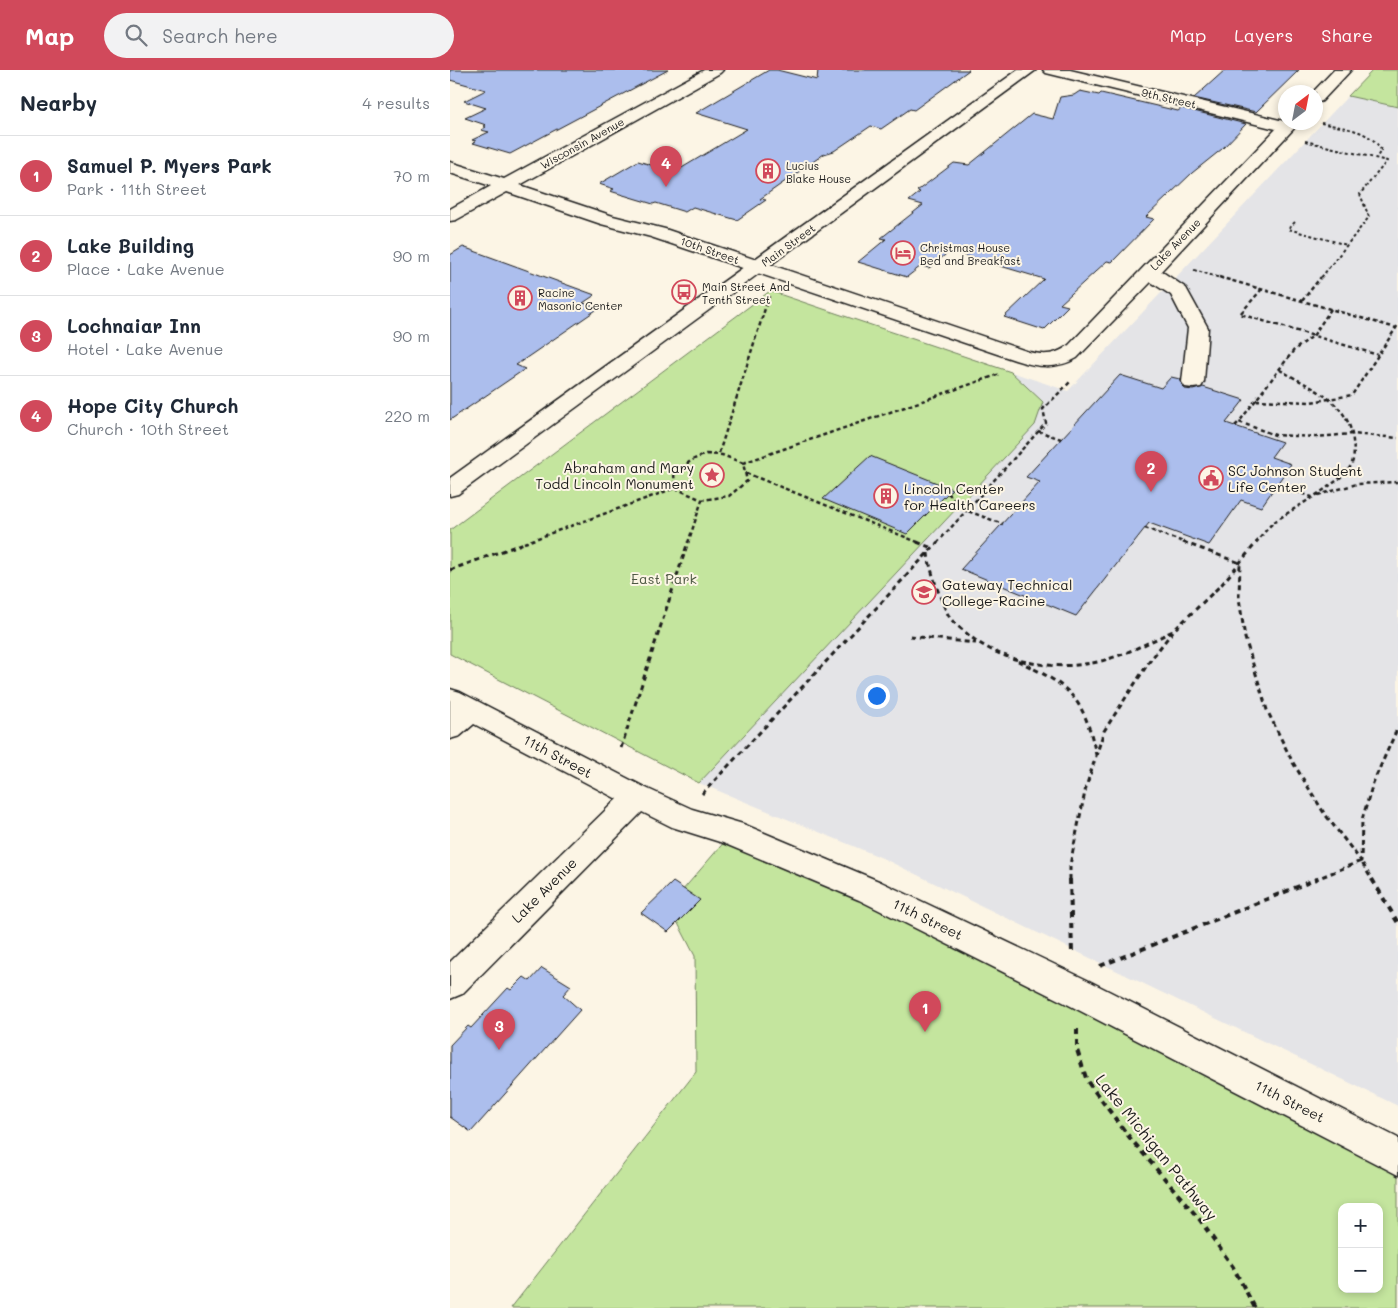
<!DOCTYPE html>
<html lang="en">
<head>
<meta charset="utf-8">
<style>
  :root { --surface:#fff; --page:#f2f2f3; --text:#1f2937; --muted:#747a83; --line:#e0e1e3; --accent:#d1495b }
  body { margin:0; font-family:Mali,sans-serif; background:var(--page); color:var(--text) }
  .controls { position:absolute; right:15px; bottom:15px; display:grid; overflow:hidden; border-radius:10px; box-shadow:0 2px 8px #0003 }
  .controls button { width:45px; height:45px; display:grid; place-items:center; padding:0; border:0; border-bottom:1px solid var(--line); background:var(--surface); color:var(--text); font:25px sans-serif }
  .compass { position:absolute; left:828px; top:15px; width:45px; height:45px; border-radius:50%; background:var(--surface); box-shadow:0 2px 8px #0003; rotate:32deg }
  .you { position:absolute; left:426px; top:625px; width:18px; height:18px; margin:-12px; border:4px solid #fff; border-radius:50%; background:#1a73e8; box-shadow:0 0 0 8px #1a73e833 }
  .badge { display:grid; place-items:center; width:32px; height:32px; border-radius:50%; background:var(--accent); color:#fff; font-size:16px; font-weight:700 }
  .pin { position:absolute; translate:-50% -41px; filter:drop-shadow(0 1px 2px #0008) }
  .pin::after { content:''; position:absolute; top:26px; width:18px; height:15px; background:inherit; clip-path:polygon(0 0,100% 0,50% 100%) }
  .list { margin:0; padding:0; list-style:none }
  h2 { display:flex; justify-content:space-between; align-items:center; height:65px; margin:0; padding:0 20px; font-size:21px }
  h2 small { font-size:16px; font-weight:400; color:var(--muted) }
  .list li { display:grid; grid-template-columns:32px 1fr auto; gap:15px; align-items:center; box-sizing:border-box; height:80px; padding:0 20px; border-top:1px solid var(--line) }
  .list b { display:block; font-size:19px; white-space:nowrap }
  .list p { margin:0; font-size:16px; white-space:nowrap; color:var(--muted) }
  .list em { font-size:16px; font-style:normal; color:var(--muted) }
  .icon { flex:none; width:28px; height:28px; fill:none; stroke:currentColor; stroke-width:2; stroke-linecap:round; stroke-linejoin:round }
  .map { position:relative; flex:none; width:948px; height:1238px; overflow:hidden }
  header { display:flex; align-items:center; gap:30px; box-sizing:border-box; height:70px; padding:0 25px; background:var(--accent); color:#fff }
  header strong { font-size:24px }
  nav { display:flex; gap:28px; margin-inline-start:auto; font-size:18px }
  .search { width:350px; height:45px; background:var(--page); display:flex; align-items:center; gap:12px; box-sizing:border-box; padding:0 18px; border-radius:28px; color:var(--muted); font-size:19px }
  main { display:flex }
  aside { flex:1; background:var(--surface) }
  .map>svg:first-child { display:block }
  .built { fill:#e4e4e7 }
  .green { fill:#c4e59e; stroke:#70805d; fill-rule:evenodd }
  .building { fill:#acbeed; stroke:#1c1c1c }
  .lines { fill:none; stroke-linecap:round; stroke-linejoin:round }
  .minor-casing { stroke:#1c1c1c; stroke-width:3 }
  .major-casing { stroke:#1c1c1c; stroke-width:3 }
  .path-far3 { stroke:#1c1c1c; stroke-width:2; stroke-dasharray:3 2.5; stroke-linecap:butt }
  .path-far2 { stroke:#1c1c1c; stroke-width:2.5; stroke-dasharray:4 3; stroke-linecap:butt }
  .path-far1 { stroke:#1c1c1c; stroke-width:3; stroke-dasharray:5 4; stroke-linecap:butt }
  .path { stroke:#1c1c1c; stroke-width:4; stroke-dasharray:6 5; stroke-linecap:butt }
  .minor { fill:#fcf5e5; fill-rule:evenodd }
  .major { fill:#fcf5e5; fill-rule:evenodd }
  .labels { text-anchor:middle; dominant-baseline:central; stroke-width:4; stroke-linejoin:round; paint-order:stroke }
  .far-street-label { font-size:11px; fill:#1c1c1c; stroke:#fcf5e5 }
  .far-poi-label { font-size:11px; fill:#1c1c1c; stroke:#fcf5e5; text-anchor:start }
  .poi-label { font-size:14px; fill:#1c1c1c; stroke:#fcf5e5; text-anchor:start }
  .park-label { font-size:14px; fill:#4e5843; stroke:#fcf5e5 }
  .street-label { font-size:14px; fill:#1c1c1c; stroke:#fcf5e5 }
  .near-street-label { font-size:16px; fill:#1c1c1c; stroke:#fcf5e5 }
</style>
</head>
<body>
<header>
<strong>Map</strong>
<div class="search"><svg class="icon" aria-label="search" viewBox="0 0 24 24"><circle cx="10" cy="10" r="6"/><path d="M15 15l6 6"/></svg>Search here</div>
<nav><a>Map</a><a>Layers</a><a>Share</a></nav>
</header>
<main>
<aside>
<h2>Nearby<small>4 results</small></h2>
<ul class="list">
<li><span class="badge">1</span><div><b>Samuel P. Myers Park</b><p>Park · 11th Street</p></div><em>70 m</em></li>
<li><span class="badge">2</span><div><b>Lake Building</b><p>Place · Lake Avenue</p></div><em>90 m</em></li>
<li><span class="badge">3</span><div><b>Lochnaiar Inn</b><p>Hotel · Lake Avenue</p></div><em>90 m</em></li>
<li><span class="badge">4</span><div><b>Hope City Church</b><p>Church · 10th Street</p></div><em>220 m</em></li>
</ul>
</aside>
<div class="map">
<svg width="948" height="1238" viewBox="0 0 948 1238">
  <rect width="100%" height="100%" fill="#fcf5e5"/>
  <filter id="ink" filterUnits="userSpaceOnUse"><feTurbulence type="fractalNoise" baseFrequency=".02" numOctaves="2"/><feDisplacementMap in="SourceGraphic" scale="10" xChannelSelector="R" yChannelSelector="G"/><feConvolveMatrix kernelMatrix="1 2 1 2 8 2 1 2 1" color-interpolation-filters="sRGB"/></filter>
  <g filter="url(#ink)">
    <path class="built" d="M 898,26 L 948,37 L 948,1036 L 430,787 L 249,713 L 0,584 L 0,460 L 320,221 L 618,321 Z"/>
    <path class="green" d="M 923,0 L 948,0 L 948,37 L 898,26 Z
      M 320,221 L 561,302 L 593,332 L 585,355 L 249,713 L 0,584 L 0,460 Z
      M 282,763 L 948,1087 L 948,1238 L 61,1238 L 246,1002 L 245,886 L 219,836 ZM 892,1137 L 929,1137 L 929,1219 L 892,1219 Z"/>
    <path class="building" d="M 0,0 L 218,0 L 60,84 L 23,73 L 26,71 L 22,70 L 39,62 L 31,60 L 36,57 L 33,56 L 36,55 L 15,48 L 36,38 L 14,31 L 36,20 L 0,10 Z
      M 319,0 L 327,0 L 367,10 L 368,0 L 519,0 L 464,40 L 460,39 L 431,59 L 421,56 L 384,81 L 374,84 L 310,129 L 316,130 L 287,150 L 243,137 L 235,142 L 206,133 L 203,134 L 160,121 L 164,119 L 149,114 L 188,91 L 225,102 L 297,59 L 246,43 Z
      M 775,0 L 849,0 L 806,42 L 744,28 Z
      M 630,21 L 649,25 L 651,23 L 728,41 L 732,38 L 796,54 L 772,79 L 742,103 L 696,147 L 704,149 L 662,192 L 657,191 L 610,234 L 618,236 L 594,260 L 554,247 L 594,209 L 500,181 L 479,198 L 471,196 L 457,207 L 408,192 L 436,169 L 431,168 L 473,135 L 459,131 L 470,122 L 467,121 L 504,93 L 519,95 L 582,44 L 603,49 L 610,27 L 624,25 Z
      M 13,177 L 145,225 L 133,233 L 149,238 L 66,295 L 75,299 L 0,350 L 0,185 Z
      M 670,305 L 711,318 L 721,307 L 730,309 L 735,319 L 743,320 L 753,317 L 794,330 L 776,353 L 832,372 L 821,387 L 841,394 L 811,437 L 791,430 L 759,475 L 699,453 L 626,546 L 511,499 L 590,412 L 576,407 Z
      M 420,386 L 502,419 L 457,464 L 373,429 Z
      M 223,812 L 250,830 L 218,862 L 191,843 Z
      M 92,898 L 121,916 L 113,925 L 130,940 L 21,1062 L 0,1047 L 0,975 L 18,956 L 21,958 L 58,918 L 61,920 L 74,907 L 80,911 Z"/>
    <g class="lines">
      <g class="minor-casing">
        <path id="minor" d="M 254,0 L 273,0 L 270,3 L 70,115 L 163,146 L 215,159 L 579,282 C 595,286 606,285 619,275 L 826,59 L 596,3 L 593,0 L 620,0 L 834,51 L 836,49 L 836,52 L 850,52 L 711,201 L 736,218 L 758,258 L 754,312 L 751,317 L 743,318 L 735,317 L 732,312 L 738,258 L 721,225 L 701,212 L 627,288 C 606,300 587,297 565,290 L 201,167 L 151,154 L 57,122 L 6,150 L 0,151 L 0,139 L 41,116 L 0,103 L 0,92 L 54,109 Z
          M 884,0 L 901,0 L 872,31 L 866,33 L 866,22 L 863,22 Z
          M 0,619 L 10,622 L 198,719 L 242,739 L 293,754 L 431,812 L 637,910 L 948,1068 L 948,1105 L 613,932 L 409,830 L 273,773 L 222,757 L 192,742 L 12,924 L 0,929 L 0,892 L 167,729 L 24,654 L 10,666 L 0,669 Z"/>
      </g>
      <g class="major-casing">
        <path id="major" d="M 568,0 L 586,0 L 8,424 L 0,426 L 0,408 Z"/>
      </g>
      <path class="path-far3" d="M 871,53 C 892,58 920,59 931,80 L 926,89
        M 855,71 L 937,91 L 910,124 L 919,147 L 870,209
        M 845,152 L 838,159 L 897,175
        M 744,200 L 774,209"/>
      <path class="path-far2" d="M 769,207 L 946,258
        M 812,219 L 790,244 L 928,285
        M 852,231 L 871,207
        M 881,239 L 863,266 L 844,280 L 789,352 L 825,365 L 866,367 L 902,364 L 948,368
        M 806,330 L 861,332 L 902,325 L 948,255
        M 785,356 L 789,352
        M 588,361 L 611,369
        M 269,383 L 319,226
        M 256,384 L 272,385 L 293,393 L 297,411 L 279,426 L 252,430 L 225,418 L 224,403 L 242,390 Z
        M 293,393 L 550,304
        M 296,403 L 470,473
        M 826,415 L 862,427
        M 498,423 L 515,440 L 553,454
        M 868,425 L 907,414 L 948,412
        M 695,458 L 736,473
        M 74,473 L 225,418
        M 238,473 L 252,430
        M 487,473 L 596,353 L 593,339 L 620,312
        M 806,473 C 811,467 817,458 823,453 C 840,440 892,412 900,397 C 905,389 904,380 903,371 C 899,331 861,318 830,300"/>
      <path class="path-far1" d="M 467,472 L 482,478
        M 733,472 L 790,493 L 789,528 L 795,568 L 817,640 L 842,691 L 874,743 L 911,791 L 912,750 L 923,713 L 948,657
        M 478,483 C 479,498 492,535 500,548 C 503,552 509,557 514,561 C 546,591 598,601 642,593 C 670,588 697,573 723,561
        M 0,500 L 77,472
        M 460,566 L 526,573
        M 568,591 C 620,616 634,627 646,685
        M 171,678 L 238,472
        M 252,724 L 488,472
        M 620,810 L 620,795 L 636,717 L 654,661 L 699,592 L 723,561 L 772,514 L 807,472
        M 864,810 L 911,791 L 922,810"/>
      <path class="path" d="M 620,809 L 622,883
        M 922,809 L 948,853
        M 650,896 L 867,809
        M 627,959 L 627,980 L 637,1011 L 680,1068 L 750,1150 L 783,1197 L 805,1238"/>
      <use href="#minor" class="minor"/>
      <use href="#major" class="major"/>
    </g>
  </g>
  <defs>
    <g id="building-ring" transform="scale(1.25)"><circle r="9.5" fill="#fcf5e5" stroke="#d1495b" stroke-width="1.5"/><path d="M-4-6H4V6H1V3H-1V6H-4ZM-2.5-4.3h1.7v1.8h-1.7ZM.8-4.3h1.7v1.8H.8ZM-2.5-1h1.7V.8h-1.7ZM.8-1h1.7V.8H.8Z" fill="#d1495b"/></g>
    <g id="hotel-ring" transform="scale(1.25)"><circle r="9.5" fill="#fcf5e5" stroke="#d1495b" stroke-width="1.5"/><path d="M-6-4.5h1.5V1H6V5H4.5V3h-9V5H-6ZM-4 0a1.8 1.8 0 1 1 3.6 0ZM.5 0V-2.5h3Q6-2.5 6 0Z" fill="#d1495b"/></g>
    <g id="bus-ring" transform="scale(1.25)"><circle r="9.5" fill="#fcf5e5" stroke="#d1495b" stroke-width="1.5"/><path d="M-5-6H5V4H4V6H2V4H-2V6H-4V4H-5ZM-3.5-4V0h7V-4ZM-3.5 1.2v1.5H-2V1.2ZM2 1.2v1.5H3.5V1.2Z" fill="#d1495b"/></g>
    <g id="sight-ring" transform="scale(1.25)"><circle r="9.5" fill="#fcf5e5" stroke="#d1495b" stroke-width="1.5"/><path d="M0-6L1.8-2.2L6-1.7L2.9 1.2L3.7 5.4L0 3.3L-3.7 5.4L-2.9 1.2L-6-1.7L-1.8-2.2Z" fill="#d1495b"/></g>
    <g id="civic-ring" transform="scale(1.25)"><circle r="9.5" fill="#fcf5e5" stroke="#d1495b" stroke-width="1.5"/><path d="M-.6-6.5H3V-4.5H.6V-3L4-1V1h2V6H-6V1h2V-1L-.6-3ZM-1.2 2.5V6h2.4V2.5Z" fill="#d1495b"/></g>
    <g id="university-ring" transform="scale(1.25)"><circle r="9.5" fill="#fcf5e5" stroke="#d1495b" stroke-width="1.5"/><path d="M0-5L7-2L0 1L-7-2ZM-4 1L0 2.5L4 1V4Q0 6-4 4Z" fill="#d1495b"/></g>
  </defs>
  <g fill-rule="evenodd">
    <use href="#building-ring" x="318" y="101"/>
    <use href="#hotel-ring" x="453" y="183"/>
    <use href="#bus-ring" x="234" y="222"/>
    <use href="#building-ring" x="70" y="228"/>
    <use href="#sight-ring" x="262" y="405"/>
    <use href="#civic-ring" x="761" y="408"/>
    <use href="#building-ring" x="436" y="426"/>
    <use href="#university-ring" x="474" y="522"/>
  </g>
  <g class="labels">
    <g class="far-street-label">
      <text transform="translate(719 28) rotate(13)">9th Street</text>
      <text transform="translate(132 73) rotate(-29)">Wisconsin Avenue</text>
      <text transform="translate(725 174) rotate(-46)">Lake Avenue</text>
      <text transform="translate(338 175) rotate(-36)">Main Street</text>
      <text transform="translate(260 180) rotate(19)">10th Street</text>
    </g>
    <g class="far-poi-label">
      <text x="336" y="95">Lucius<tspan x="336" dy="13">Blake House</tspan></text>
      <text x="470" y="177">Christmas House<tspan x="470" dy="13">Bed and Breakfast</tspan></text>
      <text x="252" y="216">Main Street And<tspan x="252" dy="13">Tenth Street</tspan></text>
      <text x="88" y="222">Racine<tspan x="88" dy="13">Masonic Center</tspan></text>
    </g>
    <g class="poi-label">
      <text x="244" y="397" text-anchor="end">Abraham and Mary<tspan x="244" dy="16">Todd Lincoln Monument</tspan></text>
      <text x="778" y="400">SC Johnson Student<tspan x="778" dy="16">Life Center</tspan></text>
      <text x="454" y="418">Lincoln Center<tspan x="454" dy="16">for Health Careers</tspan></text>
      <text x="492" y="514">Gateway Technical<tspan x="492" dy="16">College-Racine</tspan></text>
    </g>
    <g class="park-label">
      <text x="214" y="508">East Park</text>
    </g>
    <g class="street-label">
      <text transform="translate(108 686) rotate(28)">11th Street</text>
      <text transform="translate(94 820) rotate(-45)">Lake Avenue</text>
      <text transform="translate(478 849) rotate(26)">11th Street</text>
      <text transform="translate(840 1031) rotate(27)">11th Street</text>
    </g>
    <g class="near-street-label">
      <text transform="translate(707 1077) rotate(51)">Lake Michigan Pathway</text>
    </g>
  </g>
</svg>
<div class="controls">
<button>+</button>
<button>−</button>
</div>
<svg class="compass" viewBox="-18 -18 36 36"><path d="M0-13l5 13h-10z" fill="#e53935"/><path d="M0 13l5-13h-10z" fill="#747a83"/></svg>
<div class="you"></div>
<div class="pin badge" style="left:475px;top:962px">1</div>
<div class="pin badge" style="left:701px;top:422px">2</div>
<div class="pin badge" style="left:49px;top:980px">3</div>
<div class="pin badge" style="left:216px;top:117px">4</div>
</div>
</main>
</body>
</html>
